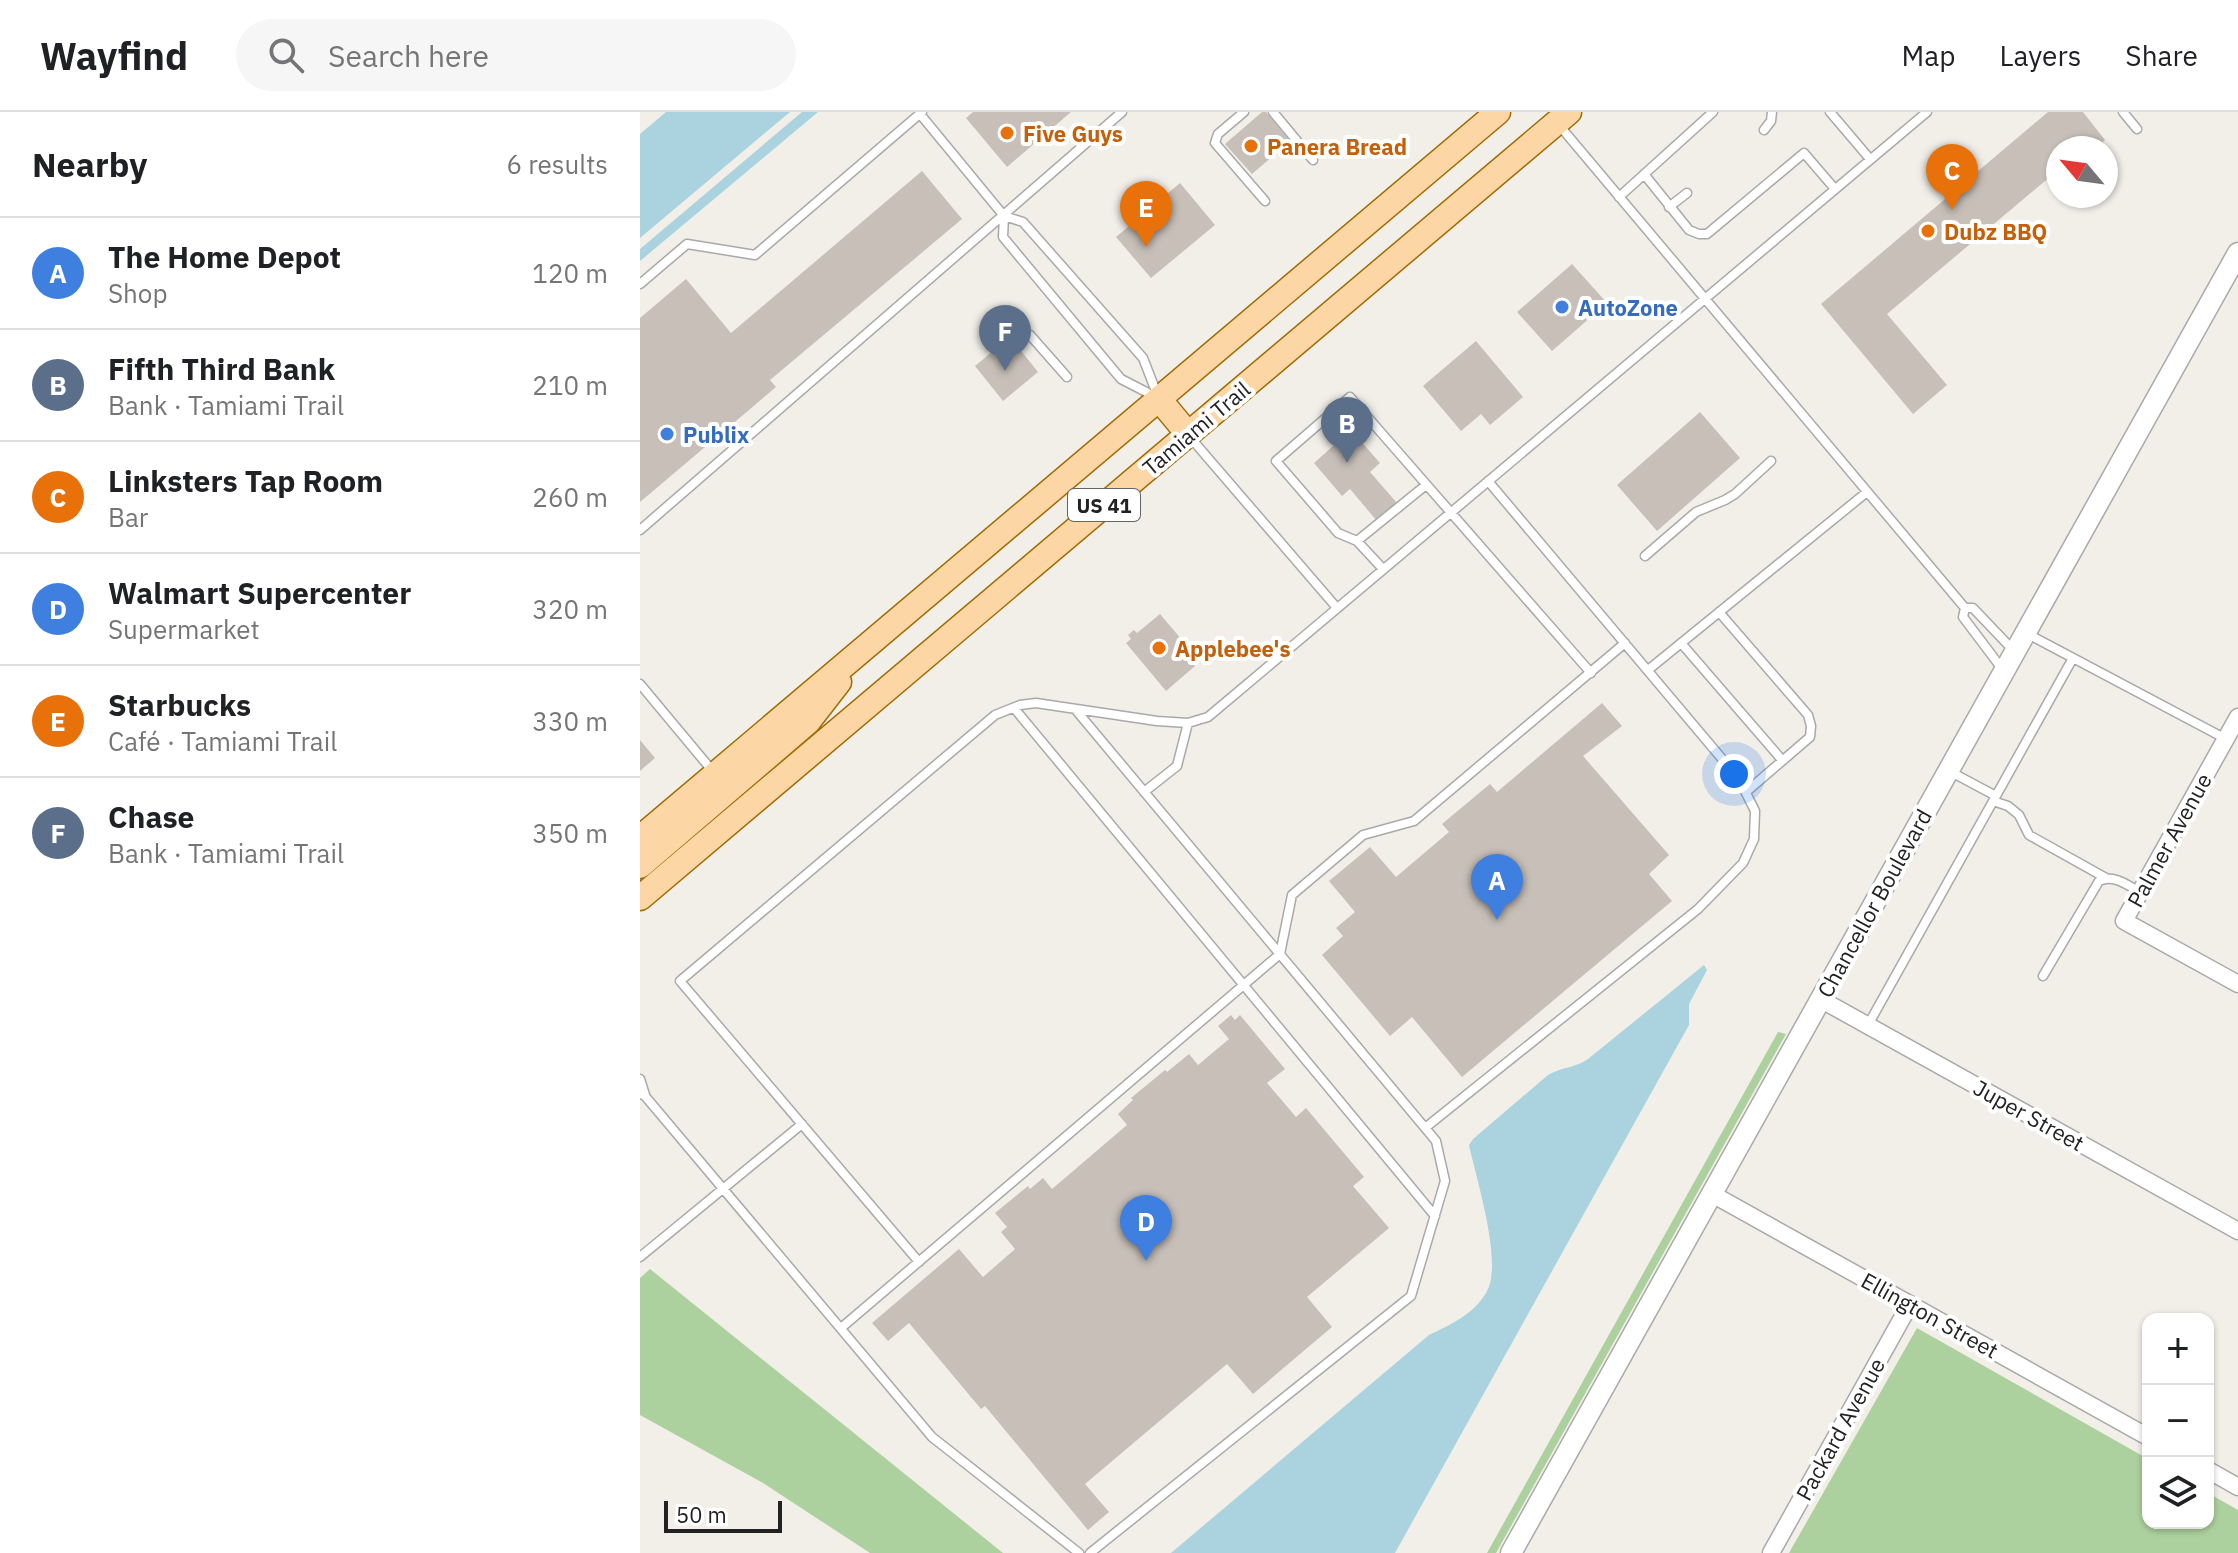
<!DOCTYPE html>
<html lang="en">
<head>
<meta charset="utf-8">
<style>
  :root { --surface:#fff; --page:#f6f6f6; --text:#202124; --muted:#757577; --line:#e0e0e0; --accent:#d40000 }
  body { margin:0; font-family:"IBM Plex Sans",sans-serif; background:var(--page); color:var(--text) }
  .controls { position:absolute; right:24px; bottom:24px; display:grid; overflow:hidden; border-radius:16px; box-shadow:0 2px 6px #0004 }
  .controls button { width:72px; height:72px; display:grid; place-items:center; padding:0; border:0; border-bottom:2px solid var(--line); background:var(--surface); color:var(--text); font:40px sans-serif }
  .compass { position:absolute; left:1406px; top:24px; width:72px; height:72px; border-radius:50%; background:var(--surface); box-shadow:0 2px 6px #0004; rotate:299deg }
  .scale { position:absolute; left:24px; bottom:20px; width:118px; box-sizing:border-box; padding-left:8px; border:4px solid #222; border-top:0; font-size:22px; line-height:28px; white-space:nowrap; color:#222; -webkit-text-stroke:6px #fff; paint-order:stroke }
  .you { position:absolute; left:1094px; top:662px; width:28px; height:28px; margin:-20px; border:6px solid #fff; border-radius:50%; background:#1a73e8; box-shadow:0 0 0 12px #1a73e833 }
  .badge { display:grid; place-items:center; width:52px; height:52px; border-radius:50%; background:var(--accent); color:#fff; font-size:26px; font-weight:700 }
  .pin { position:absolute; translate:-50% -66px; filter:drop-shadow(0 2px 4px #0008) }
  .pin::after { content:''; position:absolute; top:42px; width:28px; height:24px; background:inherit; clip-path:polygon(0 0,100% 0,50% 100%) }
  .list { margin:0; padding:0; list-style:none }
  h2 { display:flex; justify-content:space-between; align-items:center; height:104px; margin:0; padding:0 32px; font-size:34px }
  h2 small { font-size:26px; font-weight:400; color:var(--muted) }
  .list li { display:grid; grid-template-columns:52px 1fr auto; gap:24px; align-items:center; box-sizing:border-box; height:112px; padding:0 32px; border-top:2px solid var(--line) }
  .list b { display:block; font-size:30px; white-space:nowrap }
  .list p { margin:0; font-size:26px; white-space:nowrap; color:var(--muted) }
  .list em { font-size:26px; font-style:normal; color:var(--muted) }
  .icon { flex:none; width:44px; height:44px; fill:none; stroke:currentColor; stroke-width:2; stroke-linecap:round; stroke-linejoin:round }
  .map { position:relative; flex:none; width:1598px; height:1441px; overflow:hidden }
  header { display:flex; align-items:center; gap:48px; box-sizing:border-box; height:112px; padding:0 40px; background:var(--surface); border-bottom:2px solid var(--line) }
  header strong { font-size:38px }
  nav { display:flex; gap:44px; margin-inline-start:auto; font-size:28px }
  .search { width:560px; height:72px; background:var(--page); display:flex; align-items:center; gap:20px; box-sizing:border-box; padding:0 28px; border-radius:44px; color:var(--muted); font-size:30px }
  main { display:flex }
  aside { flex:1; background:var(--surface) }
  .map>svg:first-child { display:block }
  .forest { fill:#add19e }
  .water { fill:#aad3df }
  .building { fill:#c7bfb8 }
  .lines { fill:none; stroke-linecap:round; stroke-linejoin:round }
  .service-casing { stroke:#a9a9a9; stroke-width:11 }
  .minor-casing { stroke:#a9a9a9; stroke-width:19 }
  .tertiary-casing { stroke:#a9a9a9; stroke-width:23 }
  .primary-casing { stroke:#a06b00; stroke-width:27 }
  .service { stroke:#fff; stroke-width:8 }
  .minor { stroke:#fff; stroke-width:16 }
  .tertiary { stroke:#fff; stroke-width:20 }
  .primary { stroke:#fcd6a4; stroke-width:24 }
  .food-dot { fill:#e8710a; stroke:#fff; stroke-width:3 }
  .shop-dot { fill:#3f7fe0; stroke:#fff; stroke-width:3 }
  .labels { text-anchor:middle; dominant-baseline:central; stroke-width:8; stroke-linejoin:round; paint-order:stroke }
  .shield { fill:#fff; stroke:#646464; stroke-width:2 }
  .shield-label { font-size:20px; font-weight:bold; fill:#222 }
  .food-label { font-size:22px; font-weight:bold; fill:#c56008; stroke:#fff; text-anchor:start }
  .shop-label { font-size:22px; font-weight:bold; fill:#366cbe; stroke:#fff; text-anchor:start }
  .street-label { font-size:22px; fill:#222; stroke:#fff }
</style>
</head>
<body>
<header>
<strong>Wayfind</strong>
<div class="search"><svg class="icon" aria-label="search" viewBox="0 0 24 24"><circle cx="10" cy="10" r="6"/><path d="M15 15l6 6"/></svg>Search here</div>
<nav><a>Map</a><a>Layers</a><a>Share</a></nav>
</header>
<main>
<aside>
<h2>Nearby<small>6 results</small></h2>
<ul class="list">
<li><span class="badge" style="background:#3f7fe0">A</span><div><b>The Home Depot</b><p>Shop</p></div><em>120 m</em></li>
<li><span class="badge" style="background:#5c6f8a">B</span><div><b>Fifth Third Bank</b><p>Bank · Tamiami Trail</p></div><em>210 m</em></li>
<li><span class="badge" style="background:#e8710a">C</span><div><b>Linksters Tap Room</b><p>Bar</p></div><em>260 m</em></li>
<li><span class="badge" style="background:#3f7fe0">D</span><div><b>Walmart Supercenter</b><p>Supermarket</p></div><em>320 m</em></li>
<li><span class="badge" style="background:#e8710a">E</span><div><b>Starbucks</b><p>Café · Tamiami Trail</p></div><em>330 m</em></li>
<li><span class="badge" style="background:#5c6f8a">F</span><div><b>Chase</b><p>Bank · Tamiami Trail</p></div><em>350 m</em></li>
</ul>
</aside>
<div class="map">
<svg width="1598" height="1441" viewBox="0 0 1598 1441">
  <rect width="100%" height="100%" fill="#f2efe9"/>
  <path class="forest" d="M 1138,920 L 1146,922 L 856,1441 L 847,1441 Z
    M 10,1157 L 363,1441 L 230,1441 L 123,1371 L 0,1303 L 0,1166 Z
    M 1277,1216 L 1508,1347 L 1508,1411 L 1568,1411 L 1568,1381 L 1598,1398 L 1598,1441 L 1149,1441 Z"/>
  <path class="water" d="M 26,0 L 150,0 L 0,126 L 0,22 Z
    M 162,0 L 178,0 L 0,149 L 0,137 Z
    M 1064,853 L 1067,858 L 1049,892 L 1049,913 L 755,1441 L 531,1441 L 789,1223 C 810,1213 836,1201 847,1179 C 863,1150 836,1066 829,1033 L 833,1027 L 908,963 C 921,955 935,956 948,947 Z"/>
  <path class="building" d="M 333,0 L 431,0 L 367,55 L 326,6 Z
    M 622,0 L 626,0 L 650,29 L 612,62 L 585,32 Z
    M 1408,0 L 1443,0 L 1465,28 L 1456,36 L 1418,36 L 1418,58 L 1247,202 L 1307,273 L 1273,302 L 1181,192 Z
    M 282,59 L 322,107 L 130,268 L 136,275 L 0,390 L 0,206 L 46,167 L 91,221 Z
    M 540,71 L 575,113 L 511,166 L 476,125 Z
    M 932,152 L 967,191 L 912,239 L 877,200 Z
    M 370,225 L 398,260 L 363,289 L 335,254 Z
    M 836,229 L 883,285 L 850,313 L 841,302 L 821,319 L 783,274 Z
    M 1060,300 L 1100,346 L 1017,419 L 977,373 Z
    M 711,318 L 740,351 L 730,360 L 757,391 L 737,409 L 710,377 L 702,384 L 674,351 Z
    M 520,502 L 553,541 L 548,545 L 555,554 L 526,579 L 486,531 L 491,527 L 488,523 L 494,518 L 497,521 Z
    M 962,591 L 982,614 L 943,644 L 1029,743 L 1009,762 L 1032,789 L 822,965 L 772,905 L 750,924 L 682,843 L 703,824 L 696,816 L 715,800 L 689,769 L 730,735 L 756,765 L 809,720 L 802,712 L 850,672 L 857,680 Z
    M 0,628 L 15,646 L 0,659 Z
    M 591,903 L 595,908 L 600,903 L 645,957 L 627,971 L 656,1005 L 666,996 L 724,1065 L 713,1074 L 749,1116 L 667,1185 L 692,1215 L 613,1282 L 587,1252 L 445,1372 L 469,1400 L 448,1418 L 345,1294 L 341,1297 L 269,1211 L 248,1229 L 232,1211 L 319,1137 L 343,1165 L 375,1137 L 361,1120 L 367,1115 L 355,1101 L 388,1074 L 390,1077 L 403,1066 L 412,1077 L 487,1013 L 478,1002 L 493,988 L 491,986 L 525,958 L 527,960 L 549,942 L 558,953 L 589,927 L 578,914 Z"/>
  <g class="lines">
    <g class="service-casing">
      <path id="service" d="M 604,0 L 578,22 L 575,31 L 625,89
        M 633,0 L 673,48
        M 1190,0 L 1230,47
        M 1483,0 L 1497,17
        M 280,2 L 364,104 L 383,110 L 503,246 L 517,282
        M 919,13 L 1325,496 L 1333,496 L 1374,539
        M 1124,18 L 1131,9 L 1132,0
        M 1004,62 L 1049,118 L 1059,122 L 1067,122 L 1164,41 L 1195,77
        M 979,85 L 1073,0
        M 1029,95 L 1047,81
        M 364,104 L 363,125 L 481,267 L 514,284
        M 0,172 L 47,132 L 115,143 L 282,0
        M 369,199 L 381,212
        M 390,223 L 427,265
        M 549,324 L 697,496
        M 786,373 L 717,429 L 698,421 L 636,349 L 710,285 L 951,561
        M 0,418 L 482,0
        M 717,429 L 743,457
        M 1005,444 L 1056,400 L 1085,388 L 1095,382 L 1131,349
        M 1325,496 L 1323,505 L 1363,558
        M 1079,500 L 1168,603 L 1171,614 L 1170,625 L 1106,680
        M 1386,521 L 1586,627
        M 1041,531 L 1142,648
        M 1008,558 L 1227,380
        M 0,572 L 75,662
        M 374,596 L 795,1104
        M 435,597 L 796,1029 L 805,1069 L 771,1184 L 450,1441
        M 1311,660 L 1356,684
        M 504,680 L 537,654 L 548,611
        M 1353,689 L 1368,694 L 1379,703 L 1389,723 L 1466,766
        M 1403,864 L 1459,769 C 1474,762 1487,773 1500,780
        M 1228,913 L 1433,546
        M 0,967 L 5,983
        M 0,981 L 5,984 L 292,1325 L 439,1441
        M 785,1016 L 1058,797 L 1103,751 L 1114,727 L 1115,699 L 1099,667 L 848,369
        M 0,1145 L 162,1012
        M 279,1150 L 40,869 L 355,603 L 380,593 L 396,591 L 517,609 L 548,611 L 568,605 L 1287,0
        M 201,1216 L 640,842 L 652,783 L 723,723 L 774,709 L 985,531"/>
    </g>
    <g class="minor-casing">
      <path id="minor" d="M 1598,605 L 1484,809 L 1598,872
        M 1180,887 L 1598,1119
        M 1072,1082 L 1508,1325
        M 1568,1358 L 1598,1375
        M 1131,1441 L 1270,1192"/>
    </g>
    <g class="tertiary-casing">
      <path id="tertiary" d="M 871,1441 L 1598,141"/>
    </g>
    <g class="primary-casing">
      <path id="primary" d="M 519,287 L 548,322
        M 0,726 L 858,0
        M 0,754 L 168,610 L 199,570
        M 0,786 L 929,0"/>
    </g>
    <use href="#service" class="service"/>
    <use href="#minor" class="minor"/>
    <use href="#tertiary" class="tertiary"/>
    <use href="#primary" class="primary"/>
  </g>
  <g class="food-dot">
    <circle cx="367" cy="21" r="8"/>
    <circle cx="611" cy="34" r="8"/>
    <circle cx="1288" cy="119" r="8"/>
    <circle cx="519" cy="536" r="8"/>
  </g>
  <g class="shop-dot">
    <circle cx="922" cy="195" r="8"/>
    <circle cx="27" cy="322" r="8"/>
  </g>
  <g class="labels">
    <rect class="shield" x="428" y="377" width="72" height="32" rx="6"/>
    <g class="shield-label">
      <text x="464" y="393">US 41</text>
    </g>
    <g class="food-label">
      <text x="383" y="21">Five Guys</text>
      <text x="627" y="34">Panera Bread</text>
      <text x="1304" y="119">Dubz BBQ</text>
      <text x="535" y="536">Applebee's</text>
    </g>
    <g class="shop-label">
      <text x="938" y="195">AutoZone</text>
      <text x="43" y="322">Publix</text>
    </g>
    <g class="street-label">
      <text transform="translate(556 316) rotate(-40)">Tamiami Trail</text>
      <text transform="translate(1529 728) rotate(-61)">Palmer Avenue</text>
      <text transform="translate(1234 791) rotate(-61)">Chancellor Boulevard</text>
      <text transform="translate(1389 1003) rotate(29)">Juper Street</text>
      <text transform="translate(1290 1203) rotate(29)">Ellington Street</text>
      <text transform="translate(1200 1317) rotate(-61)">Packard Avenue</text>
    </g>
  </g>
</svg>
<div class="controls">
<button>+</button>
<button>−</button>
<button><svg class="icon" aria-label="layers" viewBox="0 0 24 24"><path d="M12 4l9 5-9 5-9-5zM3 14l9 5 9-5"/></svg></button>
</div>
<svg class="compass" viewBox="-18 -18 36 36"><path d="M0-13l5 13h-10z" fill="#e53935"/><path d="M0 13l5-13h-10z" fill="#757577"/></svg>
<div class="scale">50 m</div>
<div class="you"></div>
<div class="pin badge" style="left:857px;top:808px;background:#3f7fe0">A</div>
<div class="pin badge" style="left:707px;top:351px;background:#5c6f8a">B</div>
<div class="pin badge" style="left:1312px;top:98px;background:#e8710a">C</div>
<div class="pin badge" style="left:506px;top:1149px;background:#3f7fe0">D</div>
<div class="pin badge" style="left:506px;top:135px;background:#e8710a">E</div>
<div class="pin badge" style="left:365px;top:259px;background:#5c6f8a">F</div>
</div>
</main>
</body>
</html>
